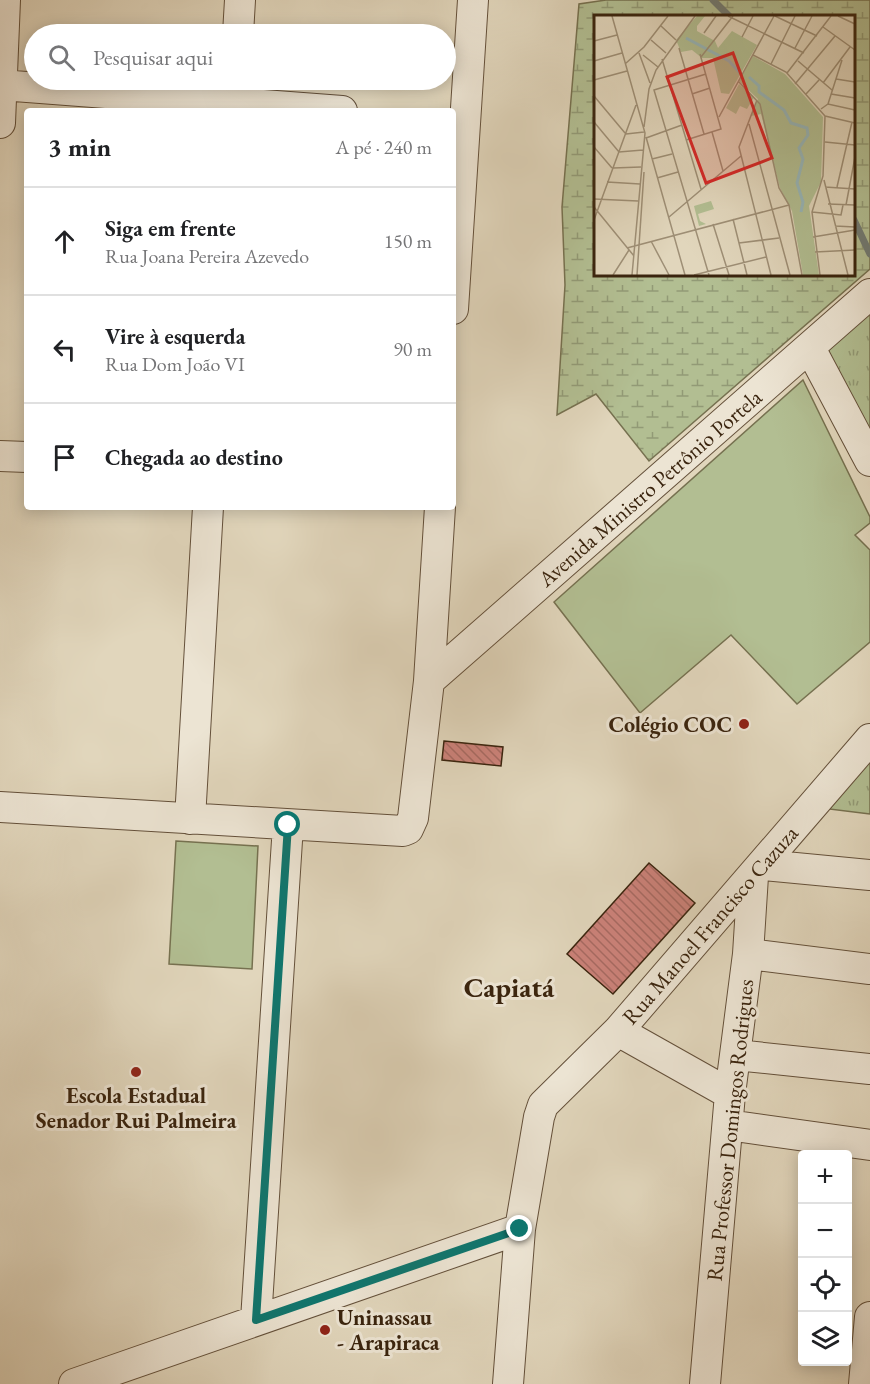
<!DOCTYPE html>
<html lang="pt">
<head>
<meta charset="utf-8">
<style>
  :root { --surface:#fff; --page:#f6f6f6; --text:#202124; --muted:#757577; --line:#e0e0e0 }
  body { margin:0; font-family:"EB Garamond",serif; background:var(--page); color:var(--text) }
  .controls { position:absolute; right:18px; bottom:18px; display:grid; overflow:hidden; border-radius:6px; box-shadow:0 3px 15px #0003 }
  .controls button { width:54px; height:54px; display:grid; place-items:center; padding:0; border:0; border-bottom:2px solid var(--line); background:var(--surface); color:var(--text); font:30px sans-serif }
  .stop { position:absolute; width:18px; height:18px; margin:-14px; border:4px solid #0f766e; border-radius:50%; background:#fff }
  .stop.end { background:#0f766e; border-color:#fff; box-shadow:0 2px 6px #0008 }
  .list { margin:0; padding:0; list-style:none }
  h2 { display:flex; justify-content:space-between; align-items:center; height:78px; margin:0; padding:0 24px; font-size:26px }
  h2 small { font-size:20px; font-weight:400; color:var(--muted) }
  .list li { display:grid; grid-template-columns:39px 1fr auto; gap:18px; align-items:center; box-sizing:border-box; height:108px; padding:0 24px; border-top:2px solid var(--line) }
  .list b { display:block; font-size:22px; white-space:nowrap }
  .list p { margin:0; font-size:20px; white-space:nowrap; color:var(--muted) }
  .list em { font-size:20px; font-style:normal; color:var(--muted) }
  .icon { flex:none; width:33px; height:33px; fill:none; stroke:currentColor; stroke-width:2; stroke-linecap:round; stroke-linejoin:round }
  .map { position:relative; flex:none; width:870px; height:1384px; overflow:hidden }
  .search { position:absolute; background:var(--surface); box-shadow:0 3px 15px #0003; left:24px; top:24px; width:432px; height:66px; display:flex; align-items:center; gap:15px; box-sizing:border-box; padding:0 21px; border-radius:33px; color:var(--muted); font-size:22px }
  .panel { position:absolute; background:var(--surface); box-shadow:0 3px 15px #0003; left:24px; top:108px; width:432px; height:402px; border-radius:6px }
  .map>svg:first-child { display:block }
  .grass { fill:#b2be92; stroke:#767150; stroke-width:1.5 }
  .wetland { fill:url(#wetland-marsh); stroke:#767150; stroke-width:1.5; fill-rule:evenodd }
  .park { fill:url(#park-tufts); stroke:#767150; stroke-width:1.5 }
  .lines { fill:none; stroke-linecap:round; stroke-linejoin:round }
  .stream { stroke:#727c75; stroke-width:7 }
  .building { fill:url(#building-back-hatch); stroke:#3a240e; stroke-width:1.5 }
  .minor-casing { stroke:#64503a; stroke-width:32 }
  .minor { stroke:#ece4d3; stroke-width:30 }
  .route { stroke:#0f766e; stroke-width:8 }
  .poi-dot { fill:#8f2418; stroke:#ece4d3; stroke-width:2 }
  .labels { text-anchor:middle; dominant-baseline:central; stroke-width:6; stroke-linejoin:round; paint-order:stroke }
  .street-label { font-size:22px; fill:#3a240e; stroke:#ece4d3 }
  .poi-label { font-size:22px; font-weight:bold; fill:#3a240e; stroke:#ece4d3; text-anchor:end }
  .district-label { font-size:28px; font-weight:bold; fill:#3a240e; stroke:#ece4d3 }
  .inset-river { fill:none; stroke:#97b7ba; stroke-width:3 }
  .inset-road { fill:none; stroke:#9e8f76; stroke-width:1.5 }
  .view { fill:#d62828; fill-opacity:0.15; stroke:#d62828; stroke-width:3 }
  .inset-edge { fill:none; stroke:#3a240e; stroke-width:3 }
</style>
</head>
<body>
<div class="map">
<svg width="870" height="1384" viewBox="0 0 870 1384">
  <defs>
    <pattern id="wetland-marsh" width="20" height="14" patternUnits="userSpaceOnUse" patternTransform="scale(1.5)"><rect width="20" height="14" fill="#b2be92"/><path d="M1 5h8M5 5V1M11 12h8M15 12V8" fill="none" stroke="#929a76"/></pattern>
    <pattern id="park-tufts" width="24" height="20" patternUnits="userSpaceOnUse" patternTransform="scale(1.5)"><rect width="24" height="20" fill="#b2be92"/><path d="M3 7l-1-3M5 7V3M7 7l1-3M15 17l-1-3M17 17v-4M19 17l1-3" fill="none" stroke="#929a76"/></pattern>
    <pattern id="building-back-hatch" width="6" height="6" patternUnits="userSpaceOnUse" patternTransform="scale(1.5)"><rect width="6" height="6" fill="#cc827a"/><path d="M-1 5l2 2M0 0l6 6M5-1l2 2" fill="none" stroke="#a76a62"/></pattern>
  </defs>
  <rect width="100%" height="100%" fill="#e1d6bc"/>
  <filter id="stains"><feTurbulence type="fractalNoise" baseFrequency=".00333" numOctaves="4"/><feColorMatrix values="0 0 0 0 .2 0 0 0 0 .09 0 0 0 0 .02 0 0 0 .5 -.17"/></filter>
  <radialGradient id="worn" r=".72"><stop offset=".6" stop-color="#630" stop-opacity="0"/><stop offset="1" stop-color="#630" stop-opacity=".3"/></radialGradient>
  <path class="grass" d="M 803,380 L 870,517 L 870,523 L 855,535 L 870,550 L 870,642 L 797,704 L 731,635 L 640,713 L 554,602 Z
    M 176,841 L 258,846 L 252,969 L 169,964 Z"/>
  <path class="wetland" d="M 606,0 L 870,0 L 870,269 L 649,461 L 596,394 L 557,415 L 565,285 L 562,207 L 579,4 ZM 596,16 L 854,16 L 854,274 L 596,274 Z"/>
  <path class="park" d="M 870,305 L 870,441 L 819,350 Z
    M 870,739 L 870,814 L 813,807 Z"/>
  <g class="lines">
    <path class="stream" d="M 713,0 L 729,16
      M 854,220 L 870,254"/>
  </g>
  <path class="building" d="M 444,741 L 503,747 L 501,766 L 442,760 Z
    M 649,863 L 695,903 L 613,994 L 567,954 Z"/>
  <g class="lines">
    <g class="minor-casing">
      <path id="minor" d="M 238,34 L 240,0
        M 0,85 L 342,111
        M 0,123 L 5,0
        M 453,309 L 473,0
        M 810,348 L 870,461
        M 0,456 L 27,457
        M 429,681 L 870,294
        M 0,807 L 403,831 L 408,829 L 413,818 L 429,681 L 440,507
        M 190,819 L 208,507
        M 764,865 L 870,875
        M 748,954 L 870,969
        M 618,1031 L 730,1094
        M 736,1055 L 870,1069
        M 728,1125 L 870,1145
        M 256,1320 L 288,825
        M 74,1384 L 520,1229
        M 508,1384 L 520,1229 L 539,1117 L 543,1105 L 618,1031 L 870,739
        M 705,1384 L 730,1094 L 748,954 L 753,876
        M 864,1384 L 870,1317"/>
    </g>
    <use href="#minor" class="minor"/>
  </g>
  <g class="lines">
    <path class="route" d="M 288,825 L 256,1320 L 520,1229"/>
  </g>
  <g class="poi-dot">
    <circle cx="744" cy="724" r="6"/>
    <circle cx="136" cy="1072" r="6"/>
    <circle cx="325" cy="1330" r="6"/>
  </g>
  <g class="labels">
    <g class="street-label">
      <text transform="translate(650 488) rotate(-41)">Avenida Ministro Petrônio Portela</text>
      <text transform="translate(710 925) rotate(-49)">Rua Manoel Francisco Cazuza</text>
      <text transform="translate(730 1130) rotate(-84)">Rua Professor Domingos Rodrigues</text>
    </g>
    <g class="poi-label">
      <text x="732" y="724">Colégio COC</text>
      <text x="136" y="1095" text-anchor="middle">Escola Estadual<tspan x="136" dy="25">Senador Rui Palmeira</tspan></text>
      <text x="337" y="1317" text-anchor="start">Uninassau<tspan x="337" dy="25">- Arapiraca</tspan></text>
    </g>
    <g class="district-label">
      <text x="509" y="987">Capiatá</text>
    </g>
  </g>
  <g transform="translate(594 15)">
    <rect width="261" height="261" fill="#e1d6bc"/>
    <path d="M 145,69 L 160,82 L 153,94 L 146,91 L 142,99 L 132,93 ZM 117,186 L 120,194 L 104,199 L 106,206 L 112,209 L 105,211 L 100,191 Z" fill="#b2be92"/>
    <path d="M 103,1 L 111,1 L 103,11 L 103,16 L 121,26 L 124,33 L 138,16 L 163,30 L 135,79 L 127,78 L 119,43 L 108,43 L 98,35 L 87,37 L 82,25 Z" fill="#b2be92"/>
    <path d="M 159,41 L 191,59 L 229,102 L 227,167 L 215,191 L 225,260 L 209,260 L 198,196 L 186,173 L 167,99 L 157,101 L 164,84 L 145,66 Z" fill="#b2be92"/>
    <path class="inset-river" d="M 92,23 L 135,46 L 146,58M 155,62 L 165,71 L 165,77 L 190,95 L 197,108 L 213,113 L 214,120 L 205,133 L 209,144 L 203,168 L 209,187 L 207,197"/>
    <path class="inset-road" d="M 18,1 L 51,118 L 38,260M 134,1 L 210,38M 181,1 L 223,21M 244,1 L 261,9M 67,11 L 82,25M 229,12 L 261,35M 110,18 L 122,1M 148,22 L 159,1M 57,25 L 72,38M 0,26 L 23,20M 85,33 L 110,119M 201,33 L 218,1M 45,38 L 56,68M 49,40 L 64,52M 159,40 L 192,57 L 231,101 L 229,161 L 218,197 L 226,260M 107,42 L 139,1M 68,44 L 107,174M 0,46 L 28,38M 204,46 L 238,75M 31,49 L 50,32 L 74,1M 177,49 L 201,1M 193,58 L 237,1M 112,59 L 60,75 L 115,260M 242,64 L 261,67M 0,65 L 33,56M 144,66 L 166,89 L 185,173 L 195,190 L 208,260M 229,68 L 256,32M 201,69 L 241,21M 98,79 L 116,73M 212,79 L 225,65M 237,79 L 261,83M 0,81 L 31,118M 163,85 L 145,132 L 177,260M 234,89 L 248,45M 227,94 L 234,89 L 261,95M 231,101 L 261,108M 125,102 L 180,1M 0,107 L 25,137 L 49,135M 155,109 L 196,260M 50,112 L 55,74 L 62,55 L 101,1M 118,117 L 129,156M 32,119 L 50,117M 52,122 L 91,260M 52,123 L 88,110M 92,125 L 127,114 L 106,39M 231,127 L 261,130M 0,132 L 18,153M 58,144 L 78,139M 19,153 L 47,152M 63,163 L 84,157M 230,165 L 254,260M 13,167 L 46,169M 231,172 L 261,174M 243,172 L 258,107M 0,184 L 44,186M 234,189 L 261,190M 252,190 L 261,142M 0,192 L 40,241M 218,197 L 247,200 L 249,190M 75,202 L 147,141M 139,204 L 153,260M 0,205 L 42,90M 119,209 L 135,260M 241,211 L 261,212M 219,222 L 261,215M 57,226 L 75,260M 145,228 L 185,223M 33,233 L 195,190M 221,237 L 261,235M 19,260 L 35,235M 43,260 L 50,157M 100,260 L 172,242"/>
    <path class="view" d="M 139,38 L 178,143 L 112,168 L 73,62 Z"/>
    <rect width="261" height="261" class="inset-edge"/>
  </g>
  <rect width="100%" height="100%" filter="url(#stains)"/>
  <rect width="100%" height="100%" fill="url(#worn)"/>
</svg>
<div class="controls">
<button>+</button>
<button>−</button>
<button><svg class="icon" aria-label="locate" viewBox="0 0 24 24"><circle cx="12" cy="12" r="6"/><path d="M12 2v4M12 18v4M2 12h4M18 12h4"/></svg></button>
<button><svg class="icon" aria-label="layers" viewBox="0 0 24 24"><path d="M12 4l9 5-9 5-9-5zM3 14l9 5 9-5"/></svg></button>
</div>
<div class="stop" style="left:288px;top:825px"></div>
<div class="stop end" style="left:520px;top:1229px"></div>
<div class="search"><svg class="icon" aria-label="search" viewBox="0 0 24 24"><circle cx="10" cy="10" r="6"/><path d="M15 15l6 6"/></svg>Pesquisar aqui</div>
<section class="panel">
<h2>3 min<small>A pé · 240 m</small></h2>
<ul class="list">
<li><svg class="icon" aria-label="ahead" viewBox="0 0 24 24"><path d="M12 20V5M6 11l6-6 6 6"/></svg><div><b>Siga em frente</b><p>Rua Joana Pereira Azevedo</p></div><em>150 m</em></li>
<li><svg class="icon" aria-label="left" viewBox="0 0 24 24"><path d="M17 20v-9H6M10 6l-5 5 5 5"/></svg><div><b>Vire à esquerda</b><p>Rua Dom João VI</p></div><em>90 m</em></li>
<li><svg class="icon" aria-label="arrive" viewBox="0 0 24 24"><path d="M6 21V4h12l-3 4 3 4H6"/></svg><div><b>Chegada ao destino</b></div></li>
</ul>
</section>
</div>
</body>
</html>
